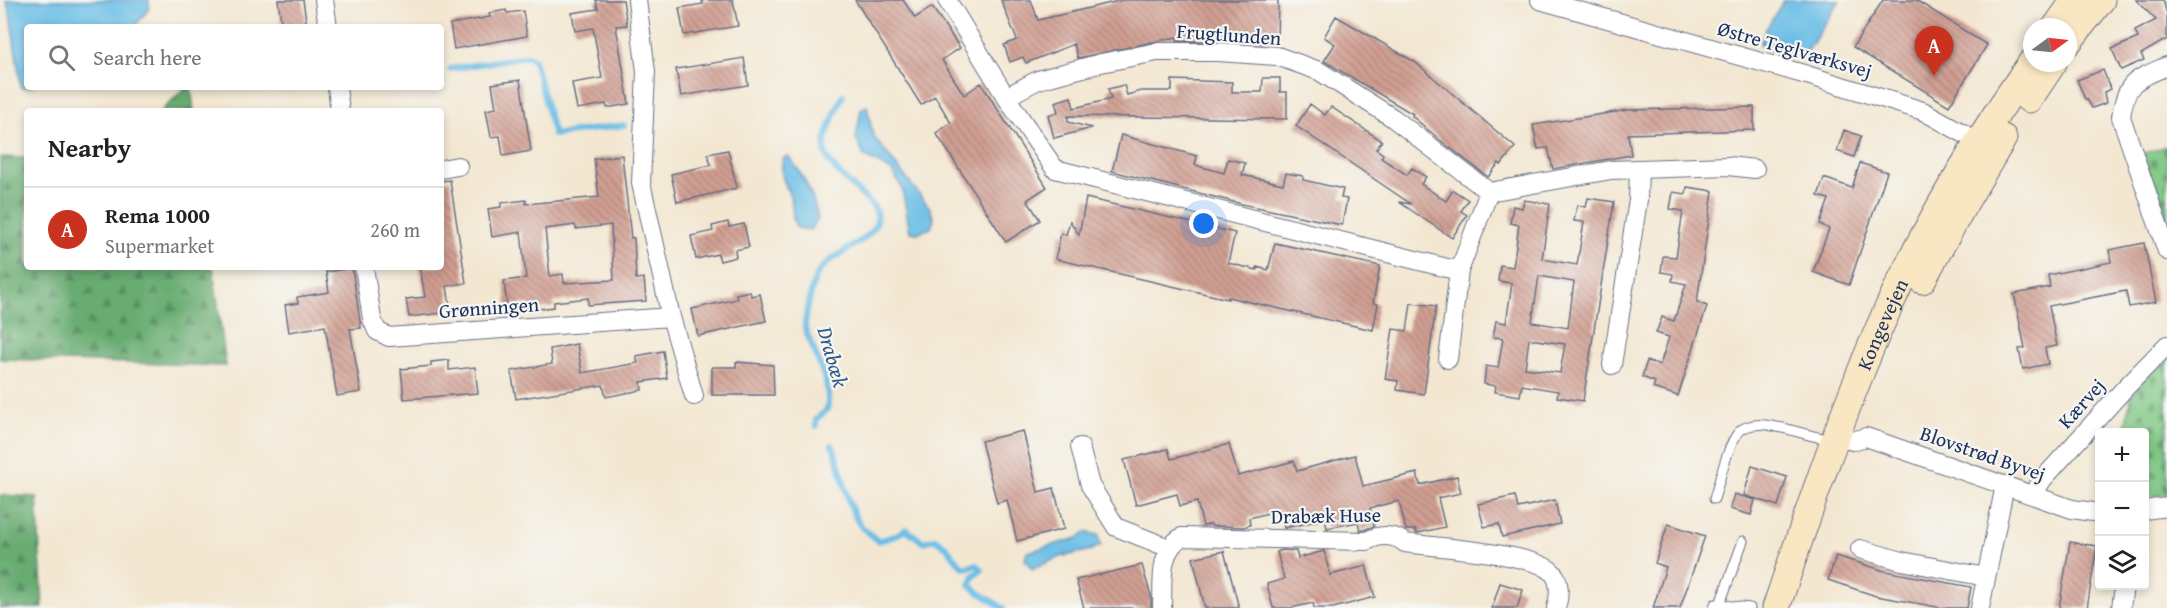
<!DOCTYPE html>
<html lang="en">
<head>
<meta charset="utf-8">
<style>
  :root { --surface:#fff; --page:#f2f2f2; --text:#222; --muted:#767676; --line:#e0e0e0; --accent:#c8321e }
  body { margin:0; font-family:"Gentium Book Plus",serif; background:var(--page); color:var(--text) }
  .controls { position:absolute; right:18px; bottom:18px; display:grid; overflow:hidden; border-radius:6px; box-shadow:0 3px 9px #0003 }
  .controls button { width:54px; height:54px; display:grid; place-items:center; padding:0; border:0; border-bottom:2px solid var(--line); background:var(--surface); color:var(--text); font:30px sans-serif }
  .compass { position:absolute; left:2023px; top:18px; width:54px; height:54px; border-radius:50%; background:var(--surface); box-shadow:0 3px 9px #0003; rotate:75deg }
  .you { position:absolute; left:1204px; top:224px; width:21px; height:21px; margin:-15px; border:4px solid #fff; border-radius:50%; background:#1a73e8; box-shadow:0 0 0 9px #1a73e833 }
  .badge { display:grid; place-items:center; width:39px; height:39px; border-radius:50%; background:var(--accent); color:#fff; font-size:20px; font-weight:700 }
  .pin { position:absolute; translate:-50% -50px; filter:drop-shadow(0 2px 3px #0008) }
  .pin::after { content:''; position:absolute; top:32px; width:21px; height:18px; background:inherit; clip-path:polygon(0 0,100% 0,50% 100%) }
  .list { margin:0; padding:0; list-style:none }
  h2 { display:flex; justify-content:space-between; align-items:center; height:78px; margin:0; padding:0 24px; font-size:26px }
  h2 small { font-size:20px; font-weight:400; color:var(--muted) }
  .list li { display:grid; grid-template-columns:39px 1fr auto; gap:18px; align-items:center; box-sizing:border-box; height:84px; padding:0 24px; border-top:2px solid var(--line) }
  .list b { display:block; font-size:22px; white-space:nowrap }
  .list p { margin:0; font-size:20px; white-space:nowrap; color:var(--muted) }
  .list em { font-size:20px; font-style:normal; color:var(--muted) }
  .icon { flex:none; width:33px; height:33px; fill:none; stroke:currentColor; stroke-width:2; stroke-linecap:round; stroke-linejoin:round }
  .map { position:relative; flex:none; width:2167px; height:608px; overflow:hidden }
  .search { position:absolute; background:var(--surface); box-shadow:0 3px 9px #0003; left:24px; top:24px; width:420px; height:66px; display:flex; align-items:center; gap:15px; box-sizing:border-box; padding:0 21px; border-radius:6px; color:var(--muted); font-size:22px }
  .panel { position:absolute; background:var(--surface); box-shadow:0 3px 9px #0003; left:24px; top:108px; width:420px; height:162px; border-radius:6px }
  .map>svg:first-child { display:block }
  .forest { fill:url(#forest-firs); stroke:#416e68; stroke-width:1.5 }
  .cemetery { fill:url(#cemetery-stones); stroke:#4d7b70; stroke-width:1.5 }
  .water { fill:#6abee6; stroke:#4276a2; stroke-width:1.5 }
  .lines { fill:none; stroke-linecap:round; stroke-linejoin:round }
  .stream { stroke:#6abee6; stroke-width:6 }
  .building { fill:url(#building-back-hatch); fill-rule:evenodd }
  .service-casing { stroke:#676f86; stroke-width:11 }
  .minor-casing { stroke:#676f86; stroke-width:20 }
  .secondary-casing { stroke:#676f86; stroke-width:29 }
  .service { stroke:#fff; stroke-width:9 }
  .minor { stroke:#fff; stroke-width:18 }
  .secondary { stroke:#f9e7c3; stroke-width:27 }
  .labels { text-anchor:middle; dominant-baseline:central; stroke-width:4.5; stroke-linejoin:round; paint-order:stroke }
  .street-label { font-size:20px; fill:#1b2f5e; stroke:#f6f6f2 }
  .water-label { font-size:21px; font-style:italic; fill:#335a87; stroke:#f6f6f2 }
</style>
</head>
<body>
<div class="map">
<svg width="2167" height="608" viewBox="0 0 2167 608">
  <defs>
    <pattern id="forest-firs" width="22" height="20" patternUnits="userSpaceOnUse" patternTransform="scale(1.5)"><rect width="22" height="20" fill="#67ac71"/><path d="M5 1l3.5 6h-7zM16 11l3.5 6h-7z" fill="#548c60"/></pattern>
    <pattern id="cemetery-stones" width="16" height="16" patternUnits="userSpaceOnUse" patternTransform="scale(1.5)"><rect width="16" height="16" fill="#7fc783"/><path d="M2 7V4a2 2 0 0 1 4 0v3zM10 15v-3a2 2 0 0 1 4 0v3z" fill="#67a26e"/></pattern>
    <pattern id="building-back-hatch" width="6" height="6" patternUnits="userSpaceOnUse" patternTransform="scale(1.5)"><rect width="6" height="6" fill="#d19f92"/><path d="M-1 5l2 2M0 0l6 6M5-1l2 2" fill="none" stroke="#a9827a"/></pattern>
  </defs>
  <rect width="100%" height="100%" fill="#f6f6f2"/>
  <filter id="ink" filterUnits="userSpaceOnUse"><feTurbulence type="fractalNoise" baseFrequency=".0167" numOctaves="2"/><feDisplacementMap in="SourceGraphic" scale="12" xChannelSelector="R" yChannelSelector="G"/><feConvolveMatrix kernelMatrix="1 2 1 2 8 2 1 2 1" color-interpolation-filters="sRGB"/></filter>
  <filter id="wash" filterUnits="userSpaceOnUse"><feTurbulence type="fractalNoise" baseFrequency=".008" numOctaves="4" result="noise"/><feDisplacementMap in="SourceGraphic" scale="24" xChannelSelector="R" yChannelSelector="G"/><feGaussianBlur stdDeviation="1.35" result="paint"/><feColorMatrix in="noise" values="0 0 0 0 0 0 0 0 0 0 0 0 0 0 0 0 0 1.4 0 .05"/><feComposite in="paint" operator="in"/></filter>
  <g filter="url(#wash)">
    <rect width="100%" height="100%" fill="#f3e7d1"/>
    <path class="forest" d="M 186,87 L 191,87 L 194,111 L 161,111 Z
      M 0,157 L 27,158 L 27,267 L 213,267 L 226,366 L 0,359 Z
      M 0,495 L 37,497 L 43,608 L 0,608 Z"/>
    <path class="cemetery" d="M 2167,146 L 2167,224 L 2142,154 Z
      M 2167,355 L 2167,495 L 2145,496 L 2144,432 L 2124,432 L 2131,396 L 2150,371 Z"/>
    <path class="water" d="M 6,0 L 149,0 L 149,9 L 134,27 L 27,27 L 27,87 L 33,87 L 21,88 L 10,13 Z
      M 1784,0 L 1840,0 L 1804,57 L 1771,50 L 1760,44 L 1766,29 Z
      M 867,106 L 873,136 L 930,208 L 934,219 L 931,228 L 917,233 L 910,232 L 902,188 L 892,171 L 864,156 L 856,139 L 861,109 Z
      M 788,156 C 803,174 814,196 818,219 L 810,230 L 797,228 C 792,219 793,215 792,205 C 790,186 778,182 783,159 Z
      M 1085,532 L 1098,535 L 1101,545 L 1091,550 L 1060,557 L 1032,569 L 1025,560 L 1027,552 L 1078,538 Z"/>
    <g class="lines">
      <path class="stream" d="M 450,69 L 528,56 L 534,60 L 554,135 L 624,125
        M 816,426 L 816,419 L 827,410 C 832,387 820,367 812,345 C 810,340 806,333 805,328 C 804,321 812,287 815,279 C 823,253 879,243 877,216 C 877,208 870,203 865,198 C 816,153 816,156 843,95
        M 832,445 C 843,468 846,506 860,525 C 865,531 873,536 878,541 L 895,536 L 906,529 L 923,542 L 935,539 C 952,548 951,557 964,568 L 976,565 L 982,570 L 974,575 L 970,585 L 978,592 L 1003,608"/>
    </g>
    <g id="blocks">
      <path class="building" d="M 278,0 L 303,0 L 307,27 L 282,27 Z
        M 596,0 L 623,0 L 627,25 L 616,26 L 629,104 L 607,108 L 606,104 L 577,109 L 572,83 L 602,78 L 593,28 L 575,31 L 572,13 L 598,9 Z
        M 702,0 L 733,0 L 738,26 L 684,35 L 679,8 L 703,4 Z
        M 855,0 L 903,0 L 915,18 L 932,7 L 960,48 L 942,60 L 964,95 L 981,83 L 1047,187 L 1027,200 L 1040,220 L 1006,242 L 936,133 L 951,123 L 935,96 L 921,105 Z
        M 1001,0 L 1031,0 L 1038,20 L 1123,0 L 1278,0 L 1277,43 L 1177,41 L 1177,37 L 1078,58 L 1074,44 L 1026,63 L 1023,57 L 1010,62 L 1004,45 L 1017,40 Z
        M 1883,0 L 1916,0 L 1987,45 L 1949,106 L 1853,47 Z
        M 2136,0 L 2163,0 L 2167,14 L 2167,39 L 2141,54 L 2144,60 L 2121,70 L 2112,49 L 2138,38 L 2135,31 L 2156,20 Z
        M 506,10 L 507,13 L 523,11 L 527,36 L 454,49 L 450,24 L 490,17 L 489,13 Z
        M 1336,16 L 1415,62 L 1515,147 L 1501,165 L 1499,163 L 1488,177 L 1440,140 L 1412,116 L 1413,114 L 1324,61 L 1335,44 L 1324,37 Z
        M 744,58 L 748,85 L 681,96 L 676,69 Z
        M 2103,70 L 2111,89 L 2104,92 L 2106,103 L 2092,108 L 2087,99 L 2085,99 L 2077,80 Z
        M 1263,78 L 1280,78 L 1280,92 L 1287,92 L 1287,119 L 1068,116 L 1068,122 L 1092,128 L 1054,138 L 1048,115 L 1058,112 L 1055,102 L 1071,97 L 1074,108 L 1111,99 L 1108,89 L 1124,85 L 1127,95 L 1141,91 L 1172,91 L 1172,80 L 1232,82 L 1232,92 L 1262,92 Z
        M 520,80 L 531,151 L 503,156 L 500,136 L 491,137 L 486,110 L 496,108 L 492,84 Z
        M 1310,104 L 1325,115 L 1331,107 L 1382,141 L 1376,149 L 1383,154 L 1381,158 L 1407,175 L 1412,168 L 1426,177 L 1421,184 L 1446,201 L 1453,190 L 1468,200 L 1461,211 L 1467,215 L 1452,238 L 1399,202 L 1411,204 L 1296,126 Z
        M 1754,107 L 1754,130 L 1628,134 L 1631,155 L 1553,169 L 1548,148 L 1538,149 L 1533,125 L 1628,110 Z
        M 1844,130 L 1861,136 L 1854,157 L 1837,151 Z
        M 1121,135 L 1197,156 L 1195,165 L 1224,173 L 1228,159 L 1245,163 L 1242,175 L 1283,184 L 1286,173 L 1303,176 L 1303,180 L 1343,189 L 1341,198 L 1347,199 L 1342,225 L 1242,204 L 1112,171 Z
        M 728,150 L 737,188 L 677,202 L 671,174 L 711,165 L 708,154 Z
        M 622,155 L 631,238 L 634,238 L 636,279 L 644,278 L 646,301 L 588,305 L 588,298 L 554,302 L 554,307 L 530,310 L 529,304 L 507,306 L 504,281 L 526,278 L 521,232 L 492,237 L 488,209 L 501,207 L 501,203 L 526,200 L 526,204 L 599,197 L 594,159 ZM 575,225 L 576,229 L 611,225 L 614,280 L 564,283 L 563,274 L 550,276 L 545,229 Z
        M 1860,163 L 1887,172 L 1849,285 L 1813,272 L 1829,229 L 1820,224 L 1829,199 L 1818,196 L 1824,178 L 1852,188 Z
        M 450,180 L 466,283 L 447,286 L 451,312 L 409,317 L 406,299 L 425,297 L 420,267 L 441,267 L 441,181 Z
        M 1687,187 L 1713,191 L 1697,302 L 1707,306 L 1678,396 L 1653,388 L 1655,382 L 1642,377 L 1647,361 L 1660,365 L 1669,337 L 1656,333 L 1662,317 L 1674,321 L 1686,284 L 1672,281 L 1673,274 L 1661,272 L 1663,256 L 1676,257 L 1683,211 L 1670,209 L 1673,192 L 1686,194 Z
        M 1086,198 L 1235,233 L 1228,263 L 1257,270 L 1257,267 L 1268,270 L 1275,243 L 1380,266 L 1373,303 L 1378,304 L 1373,330 L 1228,297 L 1228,299 L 1055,259 L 1061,233 L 1066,235 L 1070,221 L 1079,235 Z
        M 1588,198 L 1614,202 L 1583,401 L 1557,397 L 1558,391 L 1522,385 L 1520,396 L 1495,392 L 1496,386 L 1484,384 L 1486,366 L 1498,368 L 1503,338 L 1493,337 L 1496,321 L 1506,323 L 1511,290 L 1511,283 L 1498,281 L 1500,265 L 1513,267 L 1519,225 L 1510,223 L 1513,206 L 1522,208 L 1524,200 L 1550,204 L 1542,259 L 1577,265 L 1584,222 L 1574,221 L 1577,205 L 1586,207 ZM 1539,276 L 1574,282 L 1568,328 L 1532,322 ZM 1529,339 L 1565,344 L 1560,373 L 1525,368 Z
        M 728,222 L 729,227 L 744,224 L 749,247 L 735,250 L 736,257 L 720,261 L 718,254 L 696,259 L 691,236 L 713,231 L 712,226 Z
        M 2144,243 L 2156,302 L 2129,307 L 2126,291 L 2049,306 L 2057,346 L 2045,348 L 2048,364 L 2023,369 L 2019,349 L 2025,348 L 2014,294 L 2050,287 L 2048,275 L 2111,262 L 2109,250 Z
        M 352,268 L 361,328 L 350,329 L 361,392 L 337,396 L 325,326 L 289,332 L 285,305 L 298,303 L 297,297 L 329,292 L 326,272 Z
        M 750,291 L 751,296 L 760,294 L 766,321 L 698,336 L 692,309 L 737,299 L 736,294 Z
        M 1411,303 L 1436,306 L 1424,394 L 1397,390 L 1398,381 L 1385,379 L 1393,329 L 1407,331 Z
        M 577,344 L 582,373 L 638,363 L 636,356 L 663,351 L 667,378 L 641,382 L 642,390 L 606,397 L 603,385 L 516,399 L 511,371 L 552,364 L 550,349 Z
        M 449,360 L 449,370 L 475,367 L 478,393 L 404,399 L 401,369 L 431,366 L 431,362 Z
        M 736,362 L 773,365 L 774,395 L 712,395 L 712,367 L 736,367 Z
        M 1023,431 L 1038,492 L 1054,488 L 1064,529 L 1017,541 L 1007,500 L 997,503 L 981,441 Z
        M 1229,444 L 1238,476 L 1294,461 L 1297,471 L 1355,455 L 1363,486 L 1417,473 L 1420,485 L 1457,476 L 1461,493 L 1438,498 L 1445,527 L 1418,533 L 1416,533 L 1416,530 L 1406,530 L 1399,501 L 1370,508 L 1374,526 L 1364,530 L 1360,530 L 1358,522 L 1327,528 L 1325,519 L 1284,528 L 1280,510 L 1249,518 L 1250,525 L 1244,527 L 1212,526 L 1211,524 L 1203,526 L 1197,502 L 1180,506 L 1177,494 L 1136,505 L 1124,460 L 1168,449 L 1171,459 Z
        M 1752,466 L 1787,477 L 1778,506 L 1744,495 Z
        M 1734,494 L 1755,500 L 1751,515 L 1730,509 Z
        M 1515,496 L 1518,508 L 1555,500 L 1560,524 L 1502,537 L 1499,524 L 1484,527 L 1478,504 Z
        M 1668,524 L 1705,536 L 1680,608 L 1653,608 L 1666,567 L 1655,563 Z
        M 2070,542 L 2097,546 L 2087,608 L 2059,608 Z
        M 1282,550 L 1296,551 L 1298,558 L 1324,551 L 1330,575 L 1366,566 L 1375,597 L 1333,608 L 1314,608 L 1313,603 L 1291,608 L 1273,608 L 1267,584 L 1284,579 L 1277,552 Z
        M 1224,551 L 1239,608 L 1205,608 L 1193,558 Z
        M 1836,556 L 1885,571 L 1971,587 L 1967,608 L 1943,608 L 1876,596 L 1828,580 Z
        M 1142,565 L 1151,596 L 1151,608 L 1084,608 L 1076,580 Z
        M 1500,583 L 1523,590 L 1517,608 L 1492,608 Z"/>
    </g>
  </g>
  <g filter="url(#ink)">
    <use href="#blocks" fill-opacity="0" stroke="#676f86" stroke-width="1.5"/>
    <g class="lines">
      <g class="service-casing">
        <path id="service" d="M 1714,499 C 1719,483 1728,444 1738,433 C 1747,422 1765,424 1777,427 C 1796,430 1813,438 1832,439
          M 1720,604 L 1743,541
          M 1714,608 L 1715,604 L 1750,608"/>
      </g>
      <g class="minor-casing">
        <path id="minor" d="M 324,0 L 328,27
          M 637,0 L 646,72 L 641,183 L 671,317 L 694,396
          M 947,0 L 1006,97 L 1055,169 L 1459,271
          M 1540,0 L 1807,75 L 1923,111 L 1988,147
          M 2167,66 C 2135,80 2126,81 2121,117 L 2167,251
          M 337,87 L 340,111
          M 1006,97 L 1038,80 L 1101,63 L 1157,52 L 1218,52 L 1277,56 L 1319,71 L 1393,118 L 1489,192
          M 441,169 L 458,166
          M 364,267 L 372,319 L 377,331 L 389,337 L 671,317
          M 1448,359 L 1459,271 L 1489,192 L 1611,170 L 1639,169
          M 1612,365 L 1638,200 L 1639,169 L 1728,166 L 1755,169
          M 1852,441 L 1866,437 L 2072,509 L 2100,513
          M 1080,447 L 1090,485 L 1116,527 L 1169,548
          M 2033,494 L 2043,479 L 2125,388 L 2167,345
          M 2144,510 L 2167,507
          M 1860,549 L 1902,561 L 1986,577
          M 1162,608 C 1163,583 1158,551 1182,537 L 1367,541 C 1379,534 1394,534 1405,543 C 1437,547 1528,553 1550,570 C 1561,578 1560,596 1556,608
          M 1980,608 L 2005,485
          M 2121,608 L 2124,586"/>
      </g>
      <g class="secondary-casing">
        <g id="secondary">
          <path d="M 2056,27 L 2075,0"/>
          <path d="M 2068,42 L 2101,0"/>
          <path d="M 2029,99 L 2053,63"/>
          <path d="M 1922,280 L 1965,202 L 2003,138"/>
          <path id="s1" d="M 1776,608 C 1808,513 1840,418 1880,326 C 1921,233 1973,145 2032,62"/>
        </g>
      </g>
      <use href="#service" class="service"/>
      <use href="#minor" class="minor"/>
      <use href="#secondary" class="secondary"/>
    </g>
  </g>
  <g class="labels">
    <g class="street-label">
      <text transform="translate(1229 34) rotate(4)">Frugtlunden</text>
      <text transform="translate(1795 49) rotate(16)">Østre Teglværksvej</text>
      <text transform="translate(489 307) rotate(-4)">Grønningen</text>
      <text stroke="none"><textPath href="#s1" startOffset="303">Kongevejen</textPath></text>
      <text transform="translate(2081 403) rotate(-48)">Kærvej</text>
      <text transform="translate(1983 453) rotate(19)">Blovstrød Byvej</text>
      <text transform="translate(1326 515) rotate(-1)">Drabæk Huse</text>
    </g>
    <g class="water-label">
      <text transform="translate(833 357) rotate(74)">Drabæk</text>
    </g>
  </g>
</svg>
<div class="controls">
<button>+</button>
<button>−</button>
<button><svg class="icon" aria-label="layers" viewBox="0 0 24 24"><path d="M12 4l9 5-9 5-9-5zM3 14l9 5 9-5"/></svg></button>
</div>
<svg class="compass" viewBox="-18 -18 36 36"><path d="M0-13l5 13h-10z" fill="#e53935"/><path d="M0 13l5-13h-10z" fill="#767676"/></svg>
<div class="you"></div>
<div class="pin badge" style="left:1934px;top:76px">A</div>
<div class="search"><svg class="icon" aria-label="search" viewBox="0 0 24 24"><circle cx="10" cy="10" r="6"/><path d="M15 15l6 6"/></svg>Search here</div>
<section class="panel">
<h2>Nearby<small></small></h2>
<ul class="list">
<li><span class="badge">A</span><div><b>Rema 1000</b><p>Supermarket</p></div><em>260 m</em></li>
</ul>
</section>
</div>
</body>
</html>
